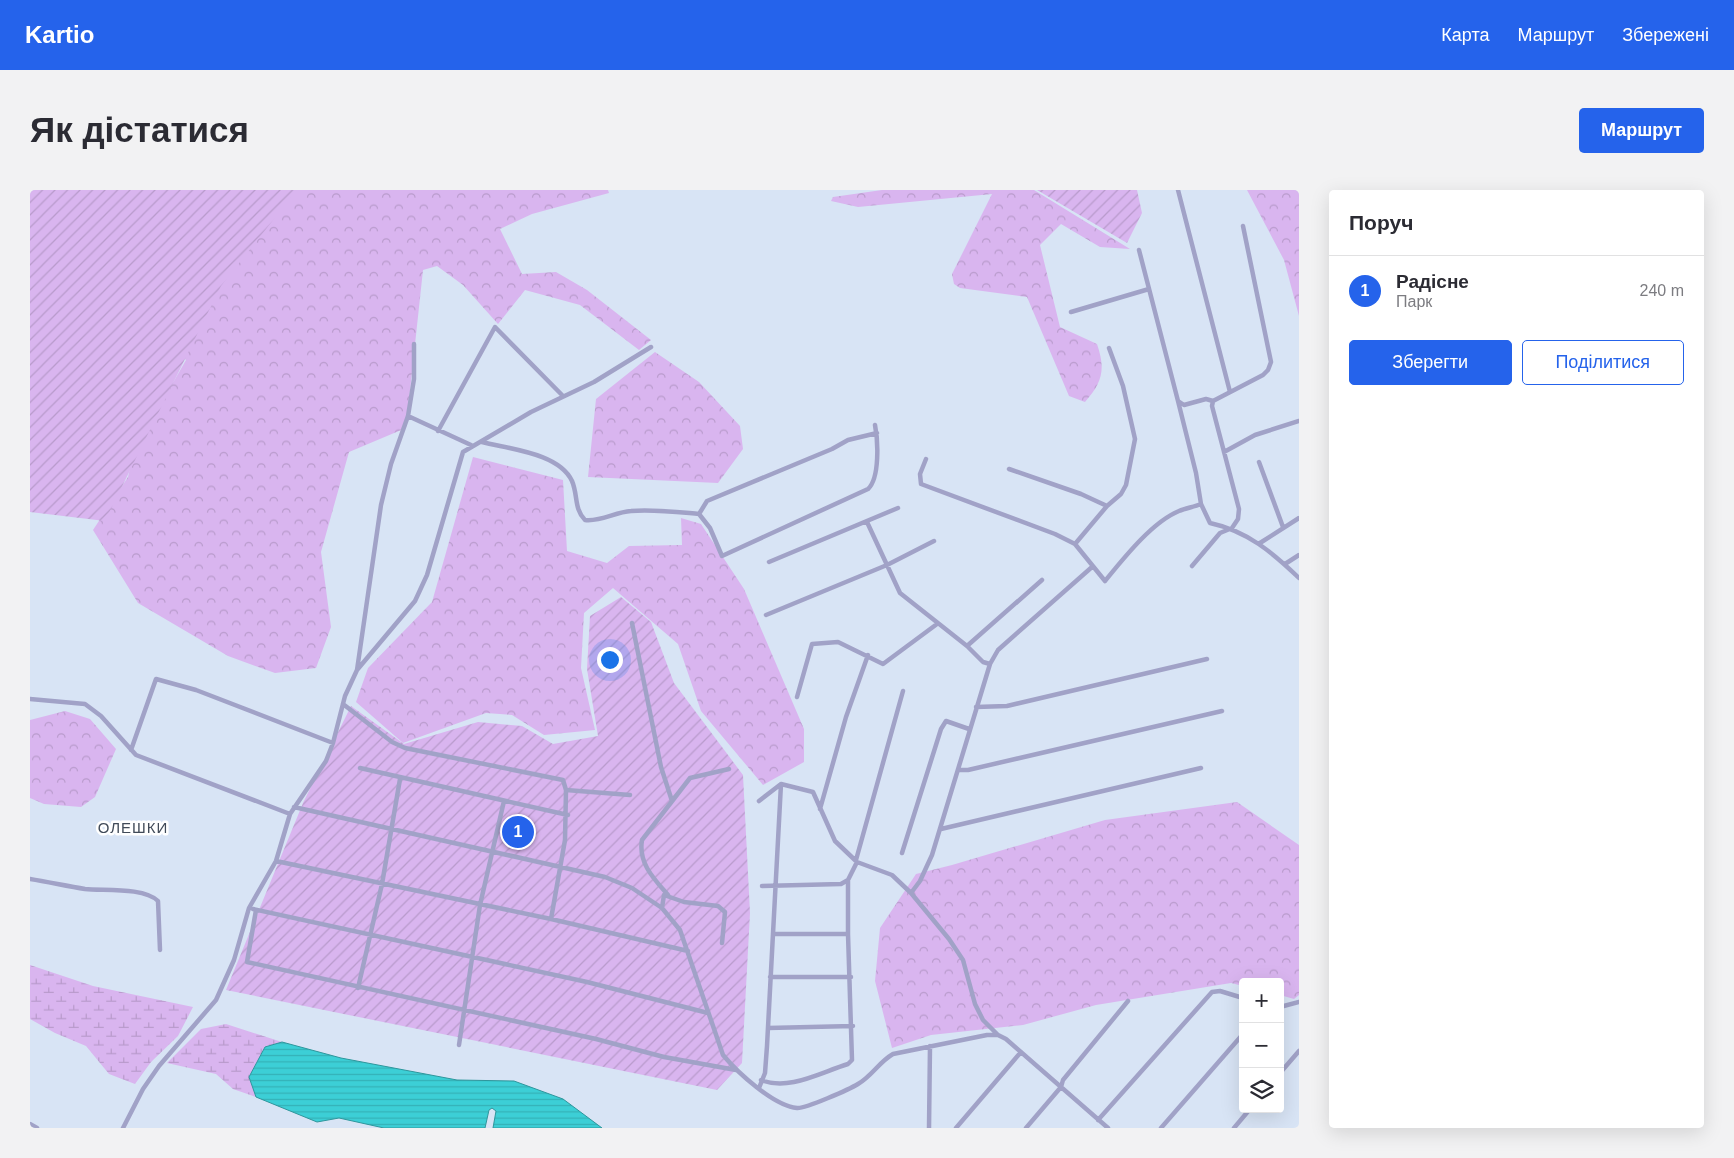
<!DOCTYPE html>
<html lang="uk">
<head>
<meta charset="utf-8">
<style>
  :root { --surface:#fff; --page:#f2f2f3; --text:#2b2b33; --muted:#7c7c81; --line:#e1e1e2; --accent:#2563eb }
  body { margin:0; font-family:Arial,sans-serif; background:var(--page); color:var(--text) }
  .controls { position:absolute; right:15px; bottom:15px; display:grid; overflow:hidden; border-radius:5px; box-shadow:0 5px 20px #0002 }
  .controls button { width:45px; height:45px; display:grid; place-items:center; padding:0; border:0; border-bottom:1px solid var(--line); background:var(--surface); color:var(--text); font:25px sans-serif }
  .you { position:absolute; left:579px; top:469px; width:18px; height:18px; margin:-12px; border:4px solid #fff; border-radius:50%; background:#1a73e8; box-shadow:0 0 0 8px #1a73e833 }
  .badge { display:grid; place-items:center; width:32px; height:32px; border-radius:50%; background:var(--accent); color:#fff; font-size:16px; font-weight:700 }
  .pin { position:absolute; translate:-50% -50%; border:2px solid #fff; box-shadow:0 1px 5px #0006 }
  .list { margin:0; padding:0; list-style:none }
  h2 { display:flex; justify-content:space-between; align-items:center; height:65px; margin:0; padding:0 20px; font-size:21px }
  h2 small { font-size:16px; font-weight:400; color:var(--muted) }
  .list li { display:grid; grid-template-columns:32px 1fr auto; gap:15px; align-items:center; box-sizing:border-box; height:70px; padding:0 20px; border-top:1px solid var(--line) }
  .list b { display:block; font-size:19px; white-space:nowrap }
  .list p { margin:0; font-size:16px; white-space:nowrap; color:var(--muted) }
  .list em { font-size:16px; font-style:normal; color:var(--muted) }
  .actions { display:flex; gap:10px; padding:15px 20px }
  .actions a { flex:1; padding:11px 0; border:1px solid var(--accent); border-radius:5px; text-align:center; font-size:18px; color:var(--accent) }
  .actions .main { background:var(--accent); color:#fff }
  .icon { flex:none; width:28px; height:28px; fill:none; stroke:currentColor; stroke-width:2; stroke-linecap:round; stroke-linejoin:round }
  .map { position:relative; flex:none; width:1269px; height:938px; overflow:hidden; border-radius:5px }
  header { display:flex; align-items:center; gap:30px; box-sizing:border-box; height:70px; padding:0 25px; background:var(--accent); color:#fff }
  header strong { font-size:24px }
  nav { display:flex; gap:28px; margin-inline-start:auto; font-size:18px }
  .intro { display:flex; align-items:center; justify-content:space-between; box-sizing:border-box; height:120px; padding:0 30px }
  h1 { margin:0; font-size:35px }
  .button { padding:12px 22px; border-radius:5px; background:var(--accent); color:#fff; font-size:18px; font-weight:700 }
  main { display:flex; gap:30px; padding:0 30px }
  aside { flex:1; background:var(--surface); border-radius:5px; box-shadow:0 5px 20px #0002 }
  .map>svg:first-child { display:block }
  .forest { fill:url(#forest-crowns) }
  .wetland { fill:url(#wetland-marsh) }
  .garden { fill:url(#garden-furrows) }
  .water { fill:url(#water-rules); stroke:#2e969c }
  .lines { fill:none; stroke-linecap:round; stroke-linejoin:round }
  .minor { stroke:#a1a2c7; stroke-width:4.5 }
  .labels { text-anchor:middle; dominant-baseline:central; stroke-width:5; stroke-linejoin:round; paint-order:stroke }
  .quarter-label { font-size:15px; letter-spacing:1px; fill:#404a58; stroke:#fff }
</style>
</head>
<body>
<header>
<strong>Kartio</strong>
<nav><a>Карта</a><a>Маршрут</a><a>Збережені</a></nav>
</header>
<div class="intro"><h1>Як дістатися</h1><a class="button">Маршрут</a></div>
<main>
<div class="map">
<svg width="1269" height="938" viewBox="0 0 1269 938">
  <defs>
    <pattern id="forest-crowns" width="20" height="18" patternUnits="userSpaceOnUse" patternTransform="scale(1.25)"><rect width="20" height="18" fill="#d9b5ef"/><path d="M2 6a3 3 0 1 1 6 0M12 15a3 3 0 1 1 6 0" fill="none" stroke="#b99bcc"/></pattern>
    <pattern id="wetland-marsh" width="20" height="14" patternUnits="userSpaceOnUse" patternTransform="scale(1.25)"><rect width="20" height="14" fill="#d9b5ef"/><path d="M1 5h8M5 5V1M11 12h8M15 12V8" fill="none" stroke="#b99bcc"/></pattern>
    <pattern id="garden-furrows" width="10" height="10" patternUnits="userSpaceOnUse" patternTransform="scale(1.25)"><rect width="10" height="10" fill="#d9b5ef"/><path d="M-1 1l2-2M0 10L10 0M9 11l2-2" fill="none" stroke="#b99bcc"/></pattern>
    <pattern id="water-rules" width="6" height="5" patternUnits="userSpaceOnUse" patternTransform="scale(1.25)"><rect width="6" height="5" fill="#3ccfd6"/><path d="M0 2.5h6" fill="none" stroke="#34b1b7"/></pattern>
  </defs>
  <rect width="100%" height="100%" fill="#d8e4f5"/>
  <path class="forest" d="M 254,0 L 578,0 L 579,3 L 502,24 L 470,39 L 492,84 L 526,82 L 557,100 L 621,150 L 609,160 L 550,115 L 495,100 L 468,134 L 433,95 L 407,76 L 393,80 L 376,238 L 319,262 L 291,362 L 301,437 L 286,478 L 245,483 L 198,466 L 108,413 L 63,340 L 98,287 L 110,234 L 140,198 L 156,170 L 119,136 Z
    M 852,0 L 1004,0 L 1100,59 L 1070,57 L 1031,34 L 1010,55 L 1030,137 L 1067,154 C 1076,180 1072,193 1055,212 L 1039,206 L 997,107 L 930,98 L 924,94 L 922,84 L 962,4 L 828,17 L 801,11 L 803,7 Z
    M 1217,0 L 1269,0 L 1269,126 L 1254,70 Z
    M 625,162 L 669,192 L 710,236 L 713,259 L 688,293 L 558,287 L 566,209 Z
    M 443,267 L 533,290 L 537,361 L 577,373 L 599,356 L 652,355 L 651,328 L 671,334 L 714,399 L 774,539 L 774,572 L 733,595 L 671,521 L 648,454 L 583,398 L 554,423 L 551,478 L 565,540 L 514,545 L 482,525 L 456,523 L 373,553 L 326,512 L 338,478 L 402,412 Z
    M 35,521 L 60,529 L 86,559 L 65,607 L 51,617 L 14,614 L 0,608 L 0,530 Z
    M 1207,612 L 1269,655 L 1269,805 L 1264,809 L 1250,805 L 1250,792 L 1213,792 L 1213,796 L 1201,793 L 1066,815 L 993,835 L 901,845 L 862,858 L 845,791 L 850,738 L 886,684 L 922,675 L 1075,630 Z"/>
  <path class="wetland" d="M 0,775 L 63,796 L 163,817 L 148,846 L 121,872 L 105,894 L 79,884 L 56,856 L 25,843 L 0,829 Z
    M 196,834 L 252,852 L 235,857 L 219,887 L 226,907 L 203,899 L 186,884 L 137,873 L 171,839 Z"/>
  <path class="garden" d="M 0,0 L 267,0 L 191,96 L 75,331 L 0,322 Z
    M 1007,0 L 1107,0 L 1112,23 L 1097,53 Z
    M 591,407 L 621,432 L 644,493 L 713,585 L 720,723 L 712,873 L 687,900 L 196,800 L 273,613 L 321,516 L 374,554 L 448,532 L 492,536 L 523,554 L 568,546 L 557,479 L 560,426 Z"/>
  <path class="water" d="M 252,852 L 311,868 L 427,890 L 484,891 L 533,909 L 572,938 L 463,938 L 466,921 L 462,918 L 459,920 L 455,938 L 354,938 L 309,928 L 287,932 L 226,907 L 219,887 L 235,857 Z"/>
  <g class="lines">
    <path class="minor" d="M 1148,0 L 1200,202
      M 1109,60 L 1148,211 L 1154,215 L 1176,209 L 1183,211
      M 1041,122 L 1119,99
      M 1148,211 L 1166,283 L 1171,314
      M 378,226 L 441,255
      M 408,241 L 465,137 L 532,205
      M 452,252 C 479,259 529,263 542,291 C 548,305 544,319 555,330 C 571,332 585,322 601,321 C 623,319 647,322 669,324 L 680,338 L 692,366 L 838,299 C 850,288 848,250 845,235
      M 1194,262 L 1225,245 L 1269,231
      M 896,269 L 890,284 L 891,294 L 1025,344 L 1045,354 L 1075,391 C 1093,369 1122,332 1149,321 C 1156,318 1164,317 1171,314 L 1180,333 C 1217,341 1242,362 1269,388
      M 1229,272 L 1253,337
      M 979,279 L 1051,304 L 1077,316
      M 669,324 L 677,311 L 802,259 L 818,250 L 847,243
      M 837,332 L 870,403 L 937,456 L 953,472 L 960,474
      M 1230,353 L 1269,328
      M 1045,354 L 1077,316 L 1091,304 L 1096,295 L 1105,249 L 1093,196 L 1079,158
      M 739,372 L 868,318
      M 1255,374 L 1269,365
      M 1162,376 L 1190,343 L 1202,338 L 1208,329 L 1209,319 L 1182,216 L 1183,211 L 1233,185 L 1238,180 L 1241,172 L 1213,36
      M 736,425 L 857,375 L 904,351
      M 602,433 L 631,577 L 642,611
      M 937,456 L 1012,390
      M 327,480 L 385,411 L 397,385 L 433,262 L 501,222 L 564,192 L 621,157
      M 767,507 L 782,454 L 808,452 L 853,474 L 907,434
      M 0,509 L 55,514 L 71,526 L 106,565 L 260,624
      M 313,514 L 362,552 L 375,558 L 533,590 L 536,600 L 600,605
      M 946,517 L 977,516 L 1177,469
      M 101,560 L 126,489 L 166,500 L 303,553
      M 330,578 L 538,625
      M 929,580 L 938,580 L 1192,521
      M 729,611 L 751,594 L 783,602 L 805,651 L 827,672 L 862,685 L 881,703 L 919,749 L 933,770 L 945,814 L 953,830 L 968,845
      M 264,617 L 575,687 L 602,698 L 632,718 L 650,740 L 693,865 C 708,883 744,916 767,918 C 775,919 820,899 828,894 C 842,886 849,872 863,864 L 957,845 L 968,845 L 976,849 L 1078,938
      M 790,619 L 816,527 L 838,465
      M 911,639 L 1171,578
      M 872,663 L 911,539 L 916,531 L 939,539
      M 826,670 L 873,501
      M 246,671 L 521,729 L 658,761
      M 0,689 C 18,692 37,696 55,699 C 74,701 114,697 128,711 L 130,760
      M 732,696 L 811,694 L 818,690 L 827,672
      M 881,703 L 890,691 L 902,665 L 960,474 L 968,460 L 1062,377
      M 638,705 C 624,689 608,673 612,650 L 660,588 L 699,579
      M 632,718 L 634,705 L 654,712 L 688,716 L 695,722 L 692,753
      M 223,719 L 557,792 L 678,823
      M 226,720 L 217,772 L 566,849 L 634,867 L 706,880
      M 521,729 L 535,650 L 536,600
      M 743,744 L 818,744
      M 740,787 L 821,787
      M 328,798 L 352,694 L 370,589
      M 1250,817 L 1269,812
      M 738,838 L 823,836
      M 429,855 L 450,715 L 474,611
      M 1250,883 L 1269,861
      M 731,890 C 759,901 789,883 818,874 L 822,870 L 818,744 L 818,690
      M 729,898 L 735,883 L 737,856 L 751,594
      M 1068,930 L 1182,802 L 1190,801 L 1213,808
      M 0,934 L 7,938
      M 93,938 L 113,899 L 129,876 L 186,810 L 204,770 L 219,718 L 246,671 L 260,624 L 296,571 L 303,553 L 315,506 L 327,480 L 351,315 L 361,274 L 378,226 L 384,189 L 384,154
      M 899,938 L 900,856
      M 926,938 L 991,862
      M 996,938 L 1031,897 L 1033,890 L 1098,811
      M 1131,938 L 1213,844
      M 1204,938 L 1220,919"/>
  </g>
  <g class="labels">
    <g class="quarter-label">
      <text x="103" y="637">ОЛЕШКИ</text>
    </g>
  </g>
</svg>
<div class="controls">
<button>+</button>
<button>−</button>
<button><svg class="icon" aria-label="layers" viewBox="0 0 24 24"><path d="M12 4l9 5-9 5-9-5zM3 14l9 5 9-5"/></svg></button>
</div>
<div class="you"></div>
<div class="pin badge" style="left:488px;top:642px">1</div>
</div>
<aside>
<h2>Поруч<small></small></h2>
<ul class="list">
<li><span class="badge">1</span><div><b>Радісне</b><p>Парк</p></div><em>240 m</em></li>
</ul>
<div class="actions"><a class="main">Зберегти</a><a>Поділитися</a></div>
</aside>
</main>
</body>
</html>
